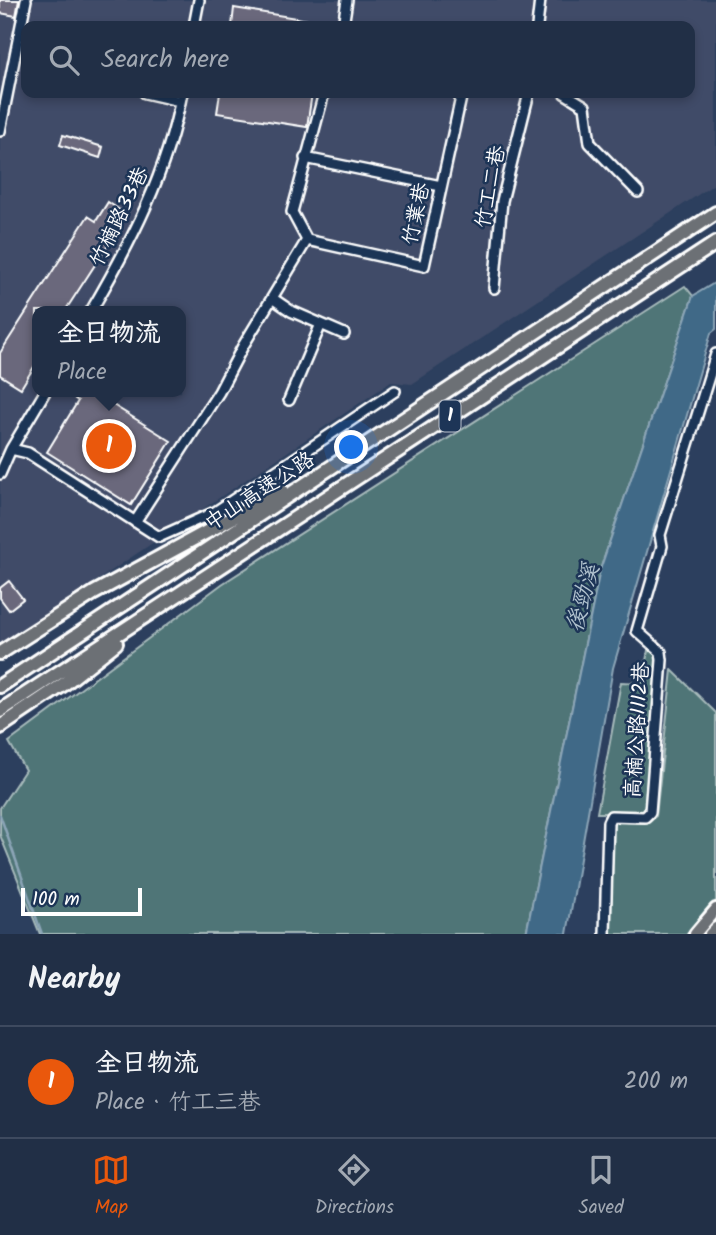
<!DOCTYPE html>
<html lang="en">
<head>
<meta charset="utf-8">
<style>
  :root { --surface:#212f46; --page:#2d3b51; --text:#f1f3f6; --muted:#a2a9b3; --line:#3e4a5f; --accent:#ea580c }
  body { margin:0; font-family:Kalam,"LXGW WenKai TC",sans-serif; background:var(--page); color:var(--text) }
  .scale { position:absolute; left:21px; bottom:18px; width:121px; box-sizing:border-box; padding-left:7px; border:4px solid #fff; border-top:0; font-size:19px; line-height:24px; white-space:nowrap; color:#fff; -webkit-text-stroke:5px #1d3557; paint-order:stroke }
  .you { position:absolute; left:352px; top:448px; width:24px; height:24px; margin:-18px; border:5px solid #fff; border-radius:50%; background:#1a73e8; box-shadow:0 0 0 10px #1a73e833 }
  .badge { display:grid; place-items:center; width:46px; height:46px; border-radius:50%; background:var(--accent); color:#fff; font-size:23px; font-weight:700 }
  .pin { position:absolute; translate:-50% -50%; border:4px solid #fff; box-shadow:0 2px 7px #0006 }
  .popup { position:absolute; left:32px; top:306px; width:154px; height:91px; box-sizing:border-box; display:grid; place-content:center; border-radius:14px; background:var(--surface); filter:drop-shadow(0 2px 5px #0005); font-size:23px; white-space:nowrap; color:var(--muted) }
  .popup b { font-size:26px; color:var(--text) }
  .popup::after { content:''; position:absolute; left:50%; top:100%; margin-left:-14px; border:14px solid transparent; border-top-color:var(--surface) }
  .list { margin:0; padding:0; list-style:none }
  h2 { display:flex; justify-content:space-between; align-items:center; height:91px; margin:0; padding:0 28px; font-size:30px }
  h2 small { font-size:23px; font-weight:400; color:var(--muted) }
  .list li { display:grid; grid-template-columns:46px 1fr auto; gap:21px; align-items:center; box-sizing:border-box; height:112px; padding:0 28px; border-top:2px solid var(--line) }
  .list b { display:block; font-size:26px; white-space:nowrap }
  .list p { margin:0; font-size:23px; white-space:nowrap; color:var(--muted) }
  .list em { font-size:23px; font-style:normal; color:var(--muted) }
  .icon { flex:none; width:38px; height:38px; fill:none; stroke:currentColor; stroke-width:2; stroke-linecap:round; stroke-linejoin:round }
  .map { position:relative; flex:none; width:716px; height:934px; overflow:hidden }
  .search { position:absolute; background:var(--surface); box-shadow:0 4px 10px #0003; left:21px; right:21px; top:21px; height:77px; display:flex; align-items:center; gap:18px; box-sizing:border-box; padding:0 24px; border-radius:14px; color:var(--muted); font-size:26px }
  .sheet { height:203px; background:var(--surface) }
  nav { display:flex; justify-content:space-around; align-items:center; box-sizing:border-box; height:98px; border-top:2px solid var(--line); background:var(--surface); font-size:19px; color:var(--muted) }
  nav a { display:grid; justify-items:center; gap:4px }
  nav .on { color:var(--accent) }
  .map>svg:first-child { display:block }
  .built { fill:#3f4b67; fill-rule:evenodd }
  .green { fill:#4f7577; stroke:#a7babb; stroke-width:2 }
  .water { fill:#3f6987; stroke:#8ca5b7; stroke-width:2 }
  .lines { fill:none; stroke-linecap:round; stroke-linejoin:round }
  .stream { stroke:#8ca5b7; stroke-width:2.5 }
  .building { fill:#6a687c; stroke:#fff; stroke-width:2 }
  .minor-casing { stroke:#fff; stroke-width:14 }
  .major-casing { stroke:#fff; stroke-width:16 }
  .highway-casing { stroke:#fff; stroke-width:18 }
  .minor { stroke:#1d3557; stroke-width:9 }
  .major { stroke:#6c6f75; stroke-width:10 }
  .highway { stroke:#6c6f75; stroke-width:12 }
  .labels { text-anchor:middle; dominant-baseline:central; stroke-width:5; stroke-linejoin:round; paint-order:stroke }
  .shield { fill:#1d3557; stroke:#bbc2cd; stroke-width:2 }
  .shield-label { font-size:19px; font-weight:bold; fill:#fff }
  .street-label { font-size:21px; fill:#fff; stroke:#1d3557 }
  .water-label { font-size:23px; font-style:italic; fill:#b2c3cf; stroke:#1d3557 }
</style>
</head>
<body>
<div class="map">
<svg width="716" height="934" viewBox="0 0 716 934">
  <rect width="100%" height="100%" fill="#2c3f5e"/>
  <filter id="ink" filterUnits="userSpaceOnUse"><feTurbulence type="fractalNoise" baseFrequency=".0143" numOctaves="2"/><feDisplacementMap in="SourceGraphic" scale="14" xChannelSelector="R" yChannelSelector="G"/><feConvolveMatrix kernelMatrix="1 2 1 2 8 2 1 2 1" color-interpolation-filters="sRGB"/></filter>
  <g filter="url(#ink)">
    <path class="built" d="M 0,0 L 716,0 L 716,183 L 412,384 L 391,382 L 0,646 ZM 26,26 L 690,26 L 690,93 L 26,93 ZM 37,311 L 181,311 L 181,392 L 37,392 Z"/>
    <path class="green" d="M 685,286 L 693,296 L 600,570 L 526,934 L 40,934 L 0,835 L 0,808 L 25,770 L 9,742 L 222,584 Z
      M 649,645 L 660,657 L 647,809 L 641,813 L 597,813 L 621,682 L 642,683 Z
      M 672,670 L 716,713 L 716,901 L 687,934 L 609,934 L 611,831 L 615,822 L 647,823 L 656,816 Z"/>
    <path class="water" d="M 716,282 L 716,329 L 711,333 L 613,668 L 567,934 L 526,934 L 600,570 L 693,296 Z"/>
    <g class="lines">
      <path class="stream" d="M 0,815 L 42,934"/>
    </g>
    <path class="building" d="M 0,0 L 19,0 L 16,16 L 0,13 Z
      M 234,8 L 328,23 L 328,26 L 232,26 Z
      M 220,93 L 312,93 L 307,127 L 217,113 Z
      M 63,135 L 103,147 L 100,158 L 60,145 Z
      M 108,202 L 124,213 L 111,231 L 115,234 L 65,311 L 37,311 L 37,362 L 21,388 L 0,375 L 0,353 L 88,216 L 96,221 Z
      M 79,392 L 92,392 L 171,441 L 131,505 L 47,452 L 78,401 L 75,399 Z
      M 9,581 L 23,599 L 9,610 L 0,598 L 0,588 Z"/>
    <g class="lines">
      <g class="minor-casing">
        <path id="minor" d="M 194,26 L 199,0
          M 343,26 L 347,0
          M 537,26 L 540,0
          M 145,93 L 180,101
          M 564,93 L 585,106 L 590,143 L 638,192
          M 0,131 L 26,0
          M 305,158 L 441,186
          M 307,240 L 424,266 L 462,93
          M 307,240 L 292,212 L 324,93
          M 494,288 L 502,201 L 529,93
          M 272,298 L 291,311 L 344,334
          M 91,311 C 132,241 167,173 182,93
          M 289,400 L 321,324
          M 11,449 L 45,392
          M 0,474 L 11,449 L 28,453 L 159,537 L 215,512 L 395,391
          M 135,522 L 219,392 L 243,346 L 307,240
          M 605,934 L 608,822 L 611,816 L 645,817 L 650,812 L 662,660 L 661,652 L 637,631 L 662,546 L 660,535 L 716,354"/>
      </g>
      <g class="major-casing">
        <path id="major" d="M 695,934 L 716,909
          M 710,934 L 716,928"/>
      </g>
      <g class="highway-casing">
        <path id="highway" d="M 0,653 L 94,593 L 282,491
          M 0,686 L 716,213
          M 0,711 L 716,243
          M 0,727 L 64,684 L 116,643"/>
      </g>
      <use href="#minor" class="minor"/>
      <use href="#major" class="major"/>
      <use href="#highway" class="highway"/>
    </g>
  </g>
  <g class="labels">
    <rect class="shield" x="439.5" y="400.5" width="21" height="31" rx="5"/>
    <g class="shield-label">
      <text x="450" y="416">1</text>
    </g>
    <g class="street-label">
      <text transform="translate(491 187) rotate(-79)">竹工二巷</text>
      <text transform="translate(417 214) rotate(-78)">竹業巷</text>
      <text transform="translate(120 217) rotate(-64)">竹楠路33巷</text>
      <text transform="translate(260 492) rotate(-33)">中山高速公路</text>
      <text transform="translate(638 730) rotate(-86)">高楠公路1112巷</text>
    </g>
    <g class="water-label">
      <text transform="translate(584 598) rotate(-75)">後勁溪</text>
    </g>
  </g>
</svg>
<div class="scale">100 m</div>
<div class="you"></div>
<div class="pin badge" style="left:109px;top:446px">1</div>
<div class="popup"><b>全日物流</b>Place</div>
<div class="search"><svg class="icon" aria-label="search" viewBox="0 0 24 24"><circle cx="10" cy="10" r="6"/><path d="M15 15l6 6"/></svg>Search here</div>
</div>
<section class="sheet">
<h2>Nearby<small></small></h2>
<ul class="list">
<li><span class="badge">1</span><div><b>全日物流</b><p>Place · 竹工三巷</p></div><em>200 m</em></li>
</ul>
</section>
<nav>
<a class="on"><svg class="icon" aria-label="map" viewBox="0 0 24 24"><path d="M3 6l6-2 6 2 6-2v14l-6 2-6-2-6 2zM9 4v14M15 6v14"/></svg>Map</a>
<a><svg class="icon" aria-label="directions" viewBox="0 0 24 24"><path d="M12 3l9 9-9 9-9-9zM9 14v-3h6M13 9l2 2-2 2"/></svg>Directions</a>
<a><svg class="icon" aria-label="saved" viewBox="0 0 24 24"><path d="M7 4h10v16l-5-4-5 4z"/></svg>Saved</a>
</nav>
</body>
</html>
